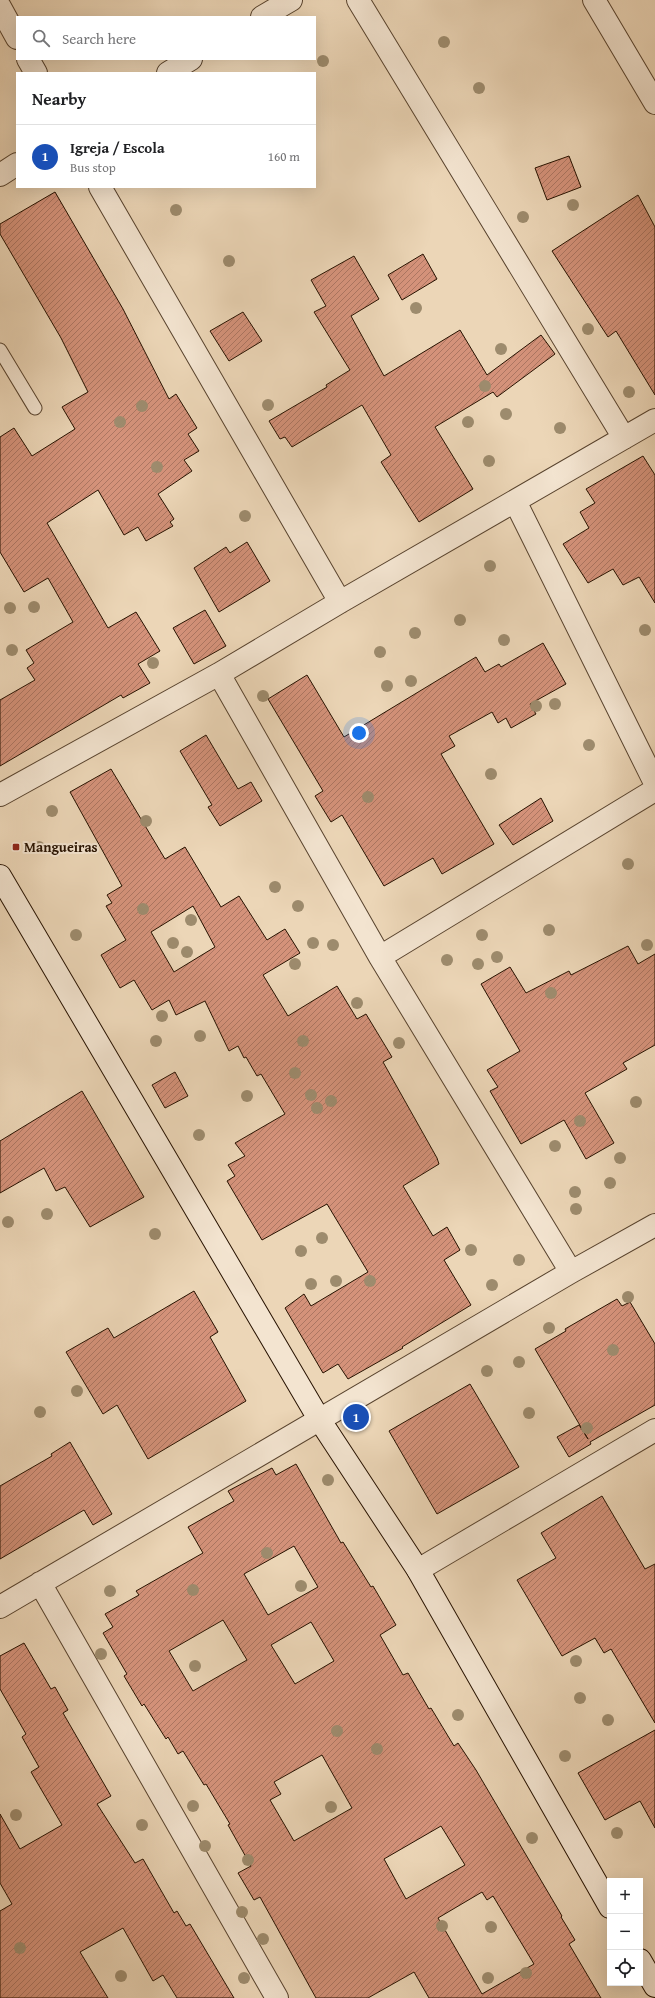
<!DOCTYPE html>
<html lang="en">
<head>
<meta charset="utf-8">
<style>
  :root { --surface:#fff; --page:#f2f2f2; --text:#202124; --muted:#757577; --line:#e0e0e0; --accent:#0b8043 }
  body { margin:0; font-family:"Gentium Book Plus",serif; background:var(--page); color:var(--text) }
  .controls { position:absolute; right:12px; bottom:12px; display:grid; overflow:hidden; border-radius:0px; box-shadow:0 4px 16px #0002 }
  .controls button { width:36px; height:36px; display:grid; place-items:center; padding:0; border:0; border-bottom:1px solid var(--line); background:var(--surface); color:var(--text); font:20px sans-serif }
  .you { position:absolute; left:359px; top:733px; width:14px; height:14px; margin:-10px; border:3px solid #fff; border-radius:50%; background:#1a73e8; box-shadow:0 0 0 6px #1a73e833 }
  .badge { display:grid; place-items:center; width:26px; height:26px; border-radius:50%; background:var(--accent); color:#fff; font-size:13px; font-weight:700 }
  .pin { position:absolute; translate:-50% -50%; border:2px solid #fff; box-shadow:0 1px 4px #0006 }
  .list { margin:0; padding:0; list-style:none }
  h2 { display:flex; justify-content:space-between; align-items:center; height:52px; margin:0; padding:0 16px; font-size:17px }
  h2 small { font-size:13px; font-weight:400; color:var(--muted) }
  .list li { display:grid; grid-template-columns:26px 1fr auto; gap:12px; align-items:center; box-sizing:border-box; height:64px; padding:0 16px; border-top:1px solid var(--line) }
  .list b { display:block; font-size:15px; white-space:nowrap }
  .list p { margin:0; font-size:13px; white-space:nowrap; color:var(--muted) }
  .list em { font-size:13px; font-style:normal; color:var(--muted) }
  .icon { flex:none; width:22px; height:22px; fill:none; stroke:currentColor; stroke-width:2; stroke-linecap:round; stroke-linejoin:round }
  .map { position:relative; flex:none; width:655px; height:1998px; overflow:hidden }
  .search { position:absolute; background:var(--surface); box-shadow:0 4px 16px #0002; left:16px; top:16px; width:300px; height:44px; display:flex; align-items:center; gap:10px; box-sizing:border-box; padding:0 14px; border-radius:0px; color:var(--muted); font-size:15px }
  .panel { position:absolute; background:var(--surface); box-shadow:0 4px 16px #0002; left:16px; top:72px; width:300px; height:116px; border-radius:0px }
  .map>svg:first-child { display:block }
  .building { fill:url(#building-hatch); stroke:#271200; fill-rule:evenodd }
  .lines { fill:none; stroke-linecap:round; stroke-linejoin:round }
  .lane-casing { stroke:#58432e; stroke-width:15 }
  .street-casing { stroke:#58432e; stroke-width:24 }
  .secondary-casing { stroke:#271200; stroke-width:24 }
  .lane { stroke:#f3e4d0; stroke-width:13 }
  .street { stroke:#f3e4d0; stroke-width:22 }
  .secondary { stroke:#f3e4d0; stroke-width:22 }
  .tree { fill:#9d8b6d }
  .poi-dot { fill:#8f2418; stroke:#f3e4d0; stroke-width:1.5 }
  .labels { text-anchor:middle; dominant-baseline:central; stroke-width:4; stroke-linejoin:round; paint-order:stroke }
  .poi-label { font-size:14px; font-weight:bold; fill:#271200; stroke:#f3e4d0; text-anchor:start }
</style>
</head>
<body>
<div class="map">
<svg width="655" height="1998" viewBox="0 0 655 1998">
  <defs>
    <pattern id="building-hatch" width="6" height="6" patternUnits="userSpaceOnUse"><rect width="6" height="6" fill="#d4927a"/><path d="M-1 1l2-2M0 6l6-6M5 7l2-2" fill="none" stroke="#ac7662"/></pattern>
  </defs>
  <rect width="100%" height="100%" fill="#ecd6b7"/>
  <filter id="stains"><feTurbulence type="fractalNoise" baseFrequency=".005" numOctaves="4"/><feColorMatrix values="0 0 0 0 .2 0 0 0 0 .09 0 0 0 0 .02 0 0 0 .5 -.17"/></filter>
  <radialGradient id="worn" r=".72"><stop offset=".6" stop-color="#630" stop-opacity="0"/><stop offset="1" stop-color="#630" stop-opacity=".3"/></radialGradient>
  <path class="building" d="M 569,156 L 581,187 L 547,200 L 535,168 Z
    M 55,192 L 123,309 L 169,399 L 176,394 L 197,428 L 188,434 L 199,451 L 184,460 L 192,471 L 158,494 L 174,519 L 170,522 L 173,526 L 146,541 L 138,527 L 124,535 L 98,490 L 47,523 L 108,628 L 136,612 L 160,651 L 138,664 L 150,683 L 123,698 L 121,695 L 0,766 L 0,700 L 35,680 L 27,668 L 34,663 L 26,650 L 73,622 L 48,578 L 24,592 L 0,552 L 0,437 L 14,428 L 32,456 L 75,429 L 62,407 L 88,392 L 61,338 L 0,234 L 0,224 Z
    M 638,195 L 655,227 L 655,395 L 616,331 L 608,337 L 552,251 Z
    M 423,254 L 437,279 L 402,300 L 388,275 Z
    M 354,256 L 379,299 L 351,316 L 384,376 L 460,330 L 487,375 L 541,335 L 555,354 L 497,397 L 493,392 L 435,427 L 473,489 L 419,522 L 381,462 L 391,455 L 362,405 L 292,447 L 285,437 L 280,439 L 269,421 L 327,387 L 326,385 L 350,370 L 314,312 L 326,306 L 311,280 Z
    M 243,312 L 262,341 L 229,361 L 210,331 Z
    M 643,456 L 655,475 L 655,603 L 639,577 L 623,585 L 613,569 L 588,583 L 563,544 L 589,528 L 580,512 L 595,503 L 586,489 Z
    M 247,542 L 270,581 L 219,612 L 194,568 L 226,547 L 230,553 Z
    M 205,610 L 226,646 L 194,664 L 173,628 Z
    M 543,643 L 566,684 L 530,704 L 536,714 L 511,728 L 506,718 L 498,723 L 492,712 L 449,736 L 455,746 L 441,754 L 494,844 L 442,874 L 433,858 L 384,886 L 342,815 L 331,822 L 315,796 L 323,791 L 268,699 L 307,675 L 344,737 L 476,657 L 485,672 L 499,664 L 501,667 Z
    M 206,735 L 238,789 L 251,782 L 262,801 L 220,826 L 208,807 L 212,805 L 180,751 Z
    M 111,769 L 165,859 L 185,847 L 221,907 L 239,896 L 267,940 L 285,929 L 300,953 L 263,975 L 288,1016 L 337,986 L 357,1019 L 366,1014 L 392,1057 L 383,1062 L 437,1158 L 439,1164 L 403,1186 L 433,1236 L 447,1227 L 460,1250 L 444,1260 L 471,1305 L 402,1347 L 403,1348 L 348,1379 L 338,1364 L 323,1373 L 285,1308 L 304,1294 L 311,1306 L 368,1272 L 327,1204 L 262,1240 L 227,1181 L 235,1176 L 228,1165 L 245,1156 L 235,1143 L 285,1114 L 261,1074 L 257,1076 L 246,1057 L 244,1058 L 238,1046 L 229,1051 L 205,1001 L 176,1015 L 169,1000 L 152,1010 L 134,980 L 120,988 L 101,955 L 126,940 L 106,906 L 112,903 L 107,895 L 122,886 L 70,792 ZM 193,906 L 215,947 L 174,972 L 151,932 Z
    M 541,798 L 553,821 L 513,845 L 499,825 Z
    M 628,946 L 638,964 L 655,954 L 655,1045 L 623,1063 L 627,1069 L 585,1093 L 614,1143 L 586,1159 L 564,1120 L 521,1144 L 490,1091 L 498,1087 L 487,1070 L 520,1051 L 481,984 L 510,967 L 526,993 L 569,971 L 571,975 Z
    M 175,1072 L 188,1096 L 165,1108 L 152,1085 Z
    M 82,1091 L 144,1197 L 90,1227 L 65,1187 L 56,1191 L 44,1168 L 0,1193 L 0,1141 Z
    M 194,1291 L 218,1332 L 210,1337 L 246,1401 L 148,1459 L 117,1405 L 103,1414 L 66,1352 L 108,1328 L 114,1338 Z
    M 617,1299 L 622,1306 L 630,1302 L 655,1344 L 655,1405 L 590,1442 L 591,1444 L 569,1457 L 557,1437 L 579,1425 L 588,1439 L 535,1349 L 566,1331 L 565,1329 Z
    M 470,1384 L 519,1467 L 437,1514 L 389,1431 Z
    M 70,1442 L 112,1514 L 93,1525 L 84,1510 L 0,1559 L 0,1486 L 52,1456 L 51,1454 Z
    M 296,1464 L 341,1543 L 343,1542 L 371,1587 L 373,1586 L 396,1625 L 380,1635 L 403,1675 L 408,1673 L 429,1709 L 431,1708 L 454,1746 L 458,1743 L 476,1770 L 562,1916 L 561,1917 L 575,1940 L 569,1944 L 601,1998 L 429,1998 L 414,1972 L 368,1998 L 316,1998 L 260,1897 L 254,1900 L 238,1873 L 251,1866 L 228,1825 L 230,1824 L 206,1784 L 204,1785 L 183,1751 L 178,1754 L 168,1737 L 166,1739 L 144,1704 L 142,1706 L 124,1676 L 127,1674 L 103,1633 L 113,1627 L 105,1614 L 139,1595 L 136,1591 L 203,1553 L 188,1527 L 234,1501 L 228,1491 L 272,1468 L 276,1475 ZM 294,1546 L 318,1587 L 268,1615 L 244,1574 ZM 223,1620 L 247,1660 L 193,1691 L 169,1651 ZM 311,1622 L 334,1661 L 295,1684 L 271,1645 ZM 322,1755 L 352,1808 L 294,1841 L 270,1800 L 281,1794 L 274,1782 ZM 441,1826 L 465,1865 L 406,1899 L 384,1859 ZM 482,1892 L 487,1900 L 493,1896 L 534,1964 L 482,1994 L 438,1918 Z
    M 602,1496 L 645,1569 L 655,1564 L 655,1723 L 611,1649 L 604,1653 L 595,1638 L 562,1656 L 517,1580 L 556,1558 L 541,1533 Z
    M 24,1643 L 51,1689 L 55,1687 L 68,1710 L 63,1713 L 111,1796 L 97,1804 L 135,1863 L 143,1859 L 174,1913 L 177,1911 L 186,1926 L 190,1924 L 234,1998 L 177,1998 L 163,1975 L 153,1981 L 123,1928 L 80,1952 L 108,1998 L 0,1998 L 0,1911 L 12,1904 L 0,1883 L 0,1814 L 20,1849 L 62,1825 L 31,1772 L 39,1767 L 22,1737 L 26,1734 L 0,1689 L 0,1656 Z
    M 655,1730 L 655,1828 L 640,1801 L 605,1820 L 578,1773 Z"/>
  <g class="lines">
    <g class="lane-casing">
      <path id="lane" d="M 0,350 L 35,408"/>
    </g>
    <g class="street-casing">
      <path id="street" d="M 358,0 L 624,438
        M 594,0 L 655,103
        M 0,7 L 17,38
        M 262,17 L 291,0
        M 28,59 L 36,73
        M 168,73 L 191,59
        M 0,175 L 17,164
        M 100,187 L 340,602
        M 515,501 L 655,783
        M 219,674 L 380,957 L 571,1272
        M 0,795 L 219,674 L 340,602 L 655,420
        M 380,957 L 655,790
        M 418,1570 L 655,1430
        M 40,1583 L 277,1998
        M 0,1607 L 571,1272 L 655,1225"/>
    </g>
    <g class="secondary-casing">
      <path id="secondary" d="M 0,876 L 319,1419 L 418,1570 L 610,1907
        M 640,1960 L 655,1986"/>
    </g>
    <use href="#lane" class="lane"/>
    <use href="#street" class="street"/>
    <use href="#secondary" class="secondary"/>
  </g>
  <g class="tree">
    <circle cx="444" cy="42" r="6"/>
    <circle cx="323" cy="61" r="6"/>
    <circle cx="479" cy="88" r="6"/>
    <circle cx="573" cy="205" r="6"/>
    <circle cx="176" cy="210" r="6"/>
    <circle cx="523" cy="217" r="6"/>
    <circle cx="229" cy="261" r="6"/>
    <circle cx="416" cy="308" r="6"/>
    <circle cx="588" cy="329" r="6"/>
    <circle cx="501" cy="349" r="6"/>
    <circle cx="485" cy="386" r="6"/>
    <circle cx="629" cy="392" r="6"/>
    <circle cx="268" cy="405" r="6"/>
    <circle cx="142" cy="406" r="6"/>
    <circle cx="506" cy="414" r="6"/>
    <circle cx="120" cy="422" r="6"/>
    <circle cx="468" cy="422" r="6"/>
    <circle cx="560" cy="428" r="6"/>
    <circle cx="489" cy="461" r="6"/>
    <circle cx="157" cy="467" r="6"/>
    <circle cx="245" cy="516" r="6"/>
    <circle cx="490" cy="566" r="6"/>
    <circle cx="34" cy="607" r="6"/>
    <circle cx="10" cy="608" r="6"/>
    <circle cx="460" cy="620" r="6"/>
    <circle cx="645" cy="630" r="6"/>
    <circle cx="415" cy="633" r="6"/>
    <circle cx="504" cy="640" r="6"/>
    <circle cx="12" cy="650" r="6"/>
    <circle cx="380" cy="652" r="6"/>
    <circle cx="153" cy="663" r="6"/>
    <circle cx="411" cy="681" r="6"/>
    <circle cx="387" cy="686" r="6"/>
    <circle cx="263" cy="696" r="6"/>
    <circle cx="555" cy="704" r="6"/>
    <circle cx="536" cy="706" r="6"/>
    <circle cx="589" cy="745" r="6"/>
    <circle cx="491" cy="774" r="6"/>
    <circle cx="368" cy="797" r="6"/>
    <circle cx="52" cy="811" r="6"/>
    <circle cx="146" cy="821" r="6"/>
    <circle cx="39" cy="847" r="6"/>
    <circle cx="628" cy="864" r="6"/>
    <circle cx="275" cy="887" r="6"/>
    <circle cx="298" cy="906" r="6"/>
    <circle cx="143" cy="909" r="6"/>
    <circle cx="191" cy="920" r="6"/>
    <circle cx="549" cy="930" r="6"/>
    <circle cx="76" cy="935" r="6"/>
    <circle cx="482" cy="935" r="6"/>
    <circle cx="173" cy="943" r="6"/>
    <circle cx="313" cy="943" r="6"/>
    <circle cx="333" cy="945" r="6"/>
    <circle cx="647" cy="945" r="6"/>
    <circle cx="187" cy="952" r="6"/>
    <circle cx="497" cy="957" r="6"/>
    <circle cx="447" cy="960" r="6"/>
    <circle cx="295" cy="964" r="6"/>
    <circle cx="478" cy="964" r="6"/>
    <circle cx="551" cy="993" r="6"/>
    <circle cx="357" cy="1003" r="6"/>
    <circle cx="162" cy="1016" r="6"/>
    <circle cx="200" cy="1036" r="6"/>
    <circle cx="156" cy="1041" r="6"/>
    <circle cx="303" cy="1041" r="6"/>
    <circle cx="399" cy="1043" r="6"/>
    <circle cx="295" cy="1073" r="6"/>
    <circle cx="311" cy="1095" r="6"/>
    <circle cx="247" cy="1096" r="6"/>
    <circle cx="331" cy="1101" r="6"/>
    <circle cx="636" cy="1102" r="6"/>
    <circle cx="317" cy="1108" r="6"/>
    <circle cx="580" cy="1121" r="6"/>
    <circle cx="199" cy="1135" r="6"/>
    <circle cx="555" cy="1146" r="6"/>
    <circle cx="620" cy="1158" r="6"/>
    <circle cx="610" cy="1183" r="6"/>
    <circle cx="575" cy="1192" r="6"/>
    <circle cx="576" cy="1209" r="6"/>
    <circle cx="47" cy="1214" r="6"/>
    <circle cx="8" cy="1222" r="6"/>
    <circle cx="155" cy="1234" r="6"/>
    <circle cx="322" cy="1238" r="6"/>
    <circle cx="471" cy="1250" r="6"/>
    <circle cx="301" cy="1251" r="6"/>
    <circle cx="519" cy="1260" r="6"/>
    <circle cx="336" cy="1281" r="6"/>
    <circle cx="370" cy="1281" r="6"/>
    <circle cx="311" cy="1284" r="6"/>
    <circle cx="492" cy="1285" r="6"/>
    <circle cx="628" cy="1297" r="6"/>
    <circle cx="549" cy="1328" r="6"/>
    <circle cx="613" cy="1350" r="6"/>
    <circle cx="519" cy="1362" r="6"/>
    <circle cx="487" cy="1371" r="6"/>
    <circle cx="77" cy="1391" r="6"/>
    <circle cx="40" cy="1412" r="6"/>
    <circle cx="529" cy="1413" r="6"/>
    <circle cx="587" cy="1428" r="6"/>
    <circle cx="328" cy="1480" r="6"/>
    <circle cx="267" cy="1553" r="6"/>
    <circle cx="301" cy="1586" r="6"/>
    <circle cx="193" cy="1590" r="6"/>
    <circle cx="110" cy="1591" r="6"/>
    <circle cx="101" cy="1654" r="6"/>
    <circle cx="576" cy="1661" r="6"/>
    <circle cx="195" cy="1666" r="6"/>
    <circle cx="580" cy="1698" r="6"/>
    <circle cx="458" cy="1715" r="6"/>
    <circle cx="608" cy="1720" r="6"/>
    <circle cx="337" cy="1731" r="6"/>
    <circle cx="377" cy="1749" r="6"/>
    <circle cx="565" cy="1756" r="6"/>
    <circle cx="193" cy="1806" r="6"/>
    <circle cx="331" cy="1807" r="6"/>
    <circle cx="16" cy="1815" r="6"/>
    <circle cx="142" cy="1825" r="6"/>
    <circle cx="617" cy="1833" r="6"/>
    <circle cx="532" cy="1838" r="6"/>
    <circle cx="205" cy="1846" r="6"/>
    <circle cx="248" cy="1860" r="6"/>
    <circle cx="242" cy="1912" r="6"/>
    <circle cx="442" cy="1926" r="6"/>
    <circle cx="491" cy="1927" r="6"/>
    <circle cx="263" cy="1939" r="6"/>
    <circle cx="20" cy="1948" r="6"/>
    <circle cx="526" cy="1973" r="6"/>
    <circle cx="121" cy="1976" r="6"/>
    <circle cx="244" cy="1978" r="6"/>
    <circle cx="488" cy="1978" r="6"/>
  </g>
  <rect class="poi-dot" x="12" y="843" width="8" height="8" rx="2"/>
  <g class="labels">
    <g class="poi-label">
      <text x="24" y="847">Mangueiras</text>
    </g>
  </g>
  <rect width="100%" height="100%" filter="url(#stains)"/>
  <rect width="100%" height="100%" fill="url(#worn)"/>
</svg>
<div class="controls">
<button>+</button>
<button>−</button>
<button><svg class="icon" aria-label="locate" viewBox="0 0 24 24"><circle cx="12" cy="12" r="6"/><path d="M12 2v4M12 18v4M2 12h4M18 12h4"/></svg></button>
</div>
<div class="you"></div>
<div class="pin badge" style="left:356px;top:1417px;background:#1a4fb4">1</div>
<div class="search"><svg class="icon" aria-label="search" viewBox="0 0 24 24"><circle cx="10" cy="10" r="6"/><path d="M15 15l6 6"/></svg>Search here</div>
<section class="panel">
<h2>Nearby<small></small></h2>
<ul class="list">
<li><span class="badge" style="background:#1a4fb4">1</span><div><b>Igreja / Escola</b><p>Bus stop</p></div><em>160 m</em></li>
</ul>
</section>
</div>
</body>
</html>
